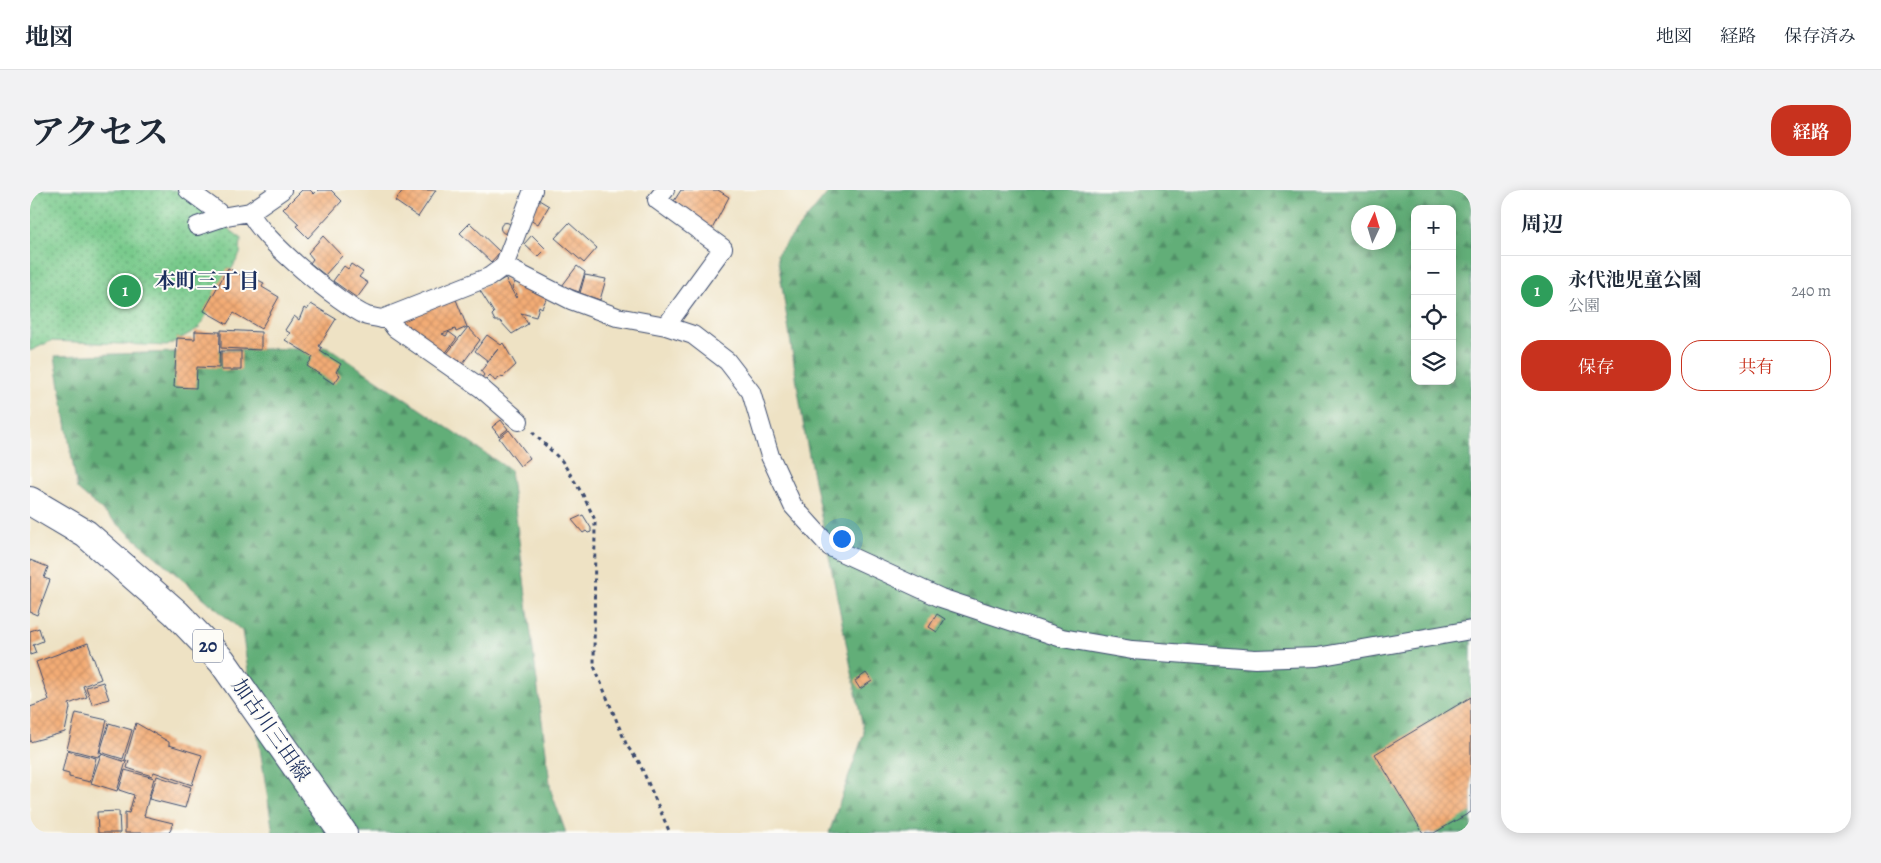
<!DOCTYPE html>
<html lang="ja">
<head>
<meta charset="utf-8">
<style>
  :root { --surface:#fff; --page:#f2f2f3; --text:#1f2937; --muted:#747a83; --line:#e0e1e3; --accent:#c8321e }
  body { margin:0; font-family:Alegreya,"Noto Serif JP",serif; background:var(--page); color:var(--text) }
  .controls { position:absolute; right:15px; top:15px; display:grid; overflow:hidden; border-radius:10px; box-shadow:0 2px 12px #0003 }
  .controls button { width:45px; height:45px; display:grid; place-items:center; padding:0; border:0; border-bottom:1px solid var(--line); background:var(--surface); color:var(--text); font:25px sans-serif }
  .compass { position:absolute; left:1321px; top:15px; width:45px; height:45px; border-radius:50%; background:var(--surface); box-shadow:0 2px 12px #0003; rotate:4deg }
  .you { position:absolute; left:811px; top:348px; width:18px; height:18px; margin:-12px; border:4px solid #fff; border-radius:50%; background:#1a73e8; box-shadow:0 0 0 8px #1a73e833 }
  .badge { display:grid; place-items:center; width:32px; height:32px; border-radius:50%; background:var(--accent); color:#fff; font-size:16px; font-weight:700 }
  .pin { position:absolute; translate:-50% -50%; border:2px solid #fff; box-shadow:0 1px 5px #0006 }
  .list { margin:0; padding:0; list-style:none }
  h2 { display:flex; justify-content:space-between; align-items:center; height:65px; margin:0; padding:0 20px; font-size:21px }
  h2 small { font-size:16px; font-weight:400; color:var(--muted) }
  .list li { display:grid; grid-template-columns:32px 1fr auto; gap:15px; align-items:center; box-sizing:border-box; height:70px; padding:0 20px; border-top:1px solid var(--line) }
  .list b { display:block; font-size:19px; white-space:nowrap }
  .list p { margin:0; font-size:16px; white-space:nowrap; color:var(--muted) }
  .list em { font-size:16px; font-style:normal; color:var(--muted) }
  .actions { display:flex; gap:10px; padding:15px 20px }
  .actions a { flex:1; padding:11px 0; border:1px solid var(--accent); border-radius:20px; text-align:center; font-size:18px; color:var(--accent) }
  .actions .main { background:var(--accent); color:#fff }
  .icon { flex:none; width:28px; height:28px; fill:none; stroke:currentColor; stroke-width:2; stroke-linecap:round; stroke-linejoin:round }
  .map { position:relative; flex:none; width:1441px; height:643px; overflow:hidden; border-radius:20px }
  header { display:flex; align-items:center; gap:30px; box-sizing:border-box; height:70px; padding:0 25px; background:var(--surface); border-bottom:1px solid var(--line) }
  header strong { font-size:24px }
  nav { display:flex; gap:28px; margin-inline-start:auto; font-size:18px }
  .intro { display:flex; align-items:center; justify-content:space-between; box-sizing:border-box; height:120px; padding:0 30px }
  h1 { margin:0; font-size:35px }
  .button { padding:12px 22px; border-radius:20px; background:var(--accent); color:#fff; font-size:18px; font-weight:700 }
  main { display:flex; gap:30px; padding:0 30px }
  aside { flex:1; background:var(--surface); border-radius:20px; box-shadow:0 2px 12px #0003 }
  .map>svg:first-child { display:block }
  .forest { fill:url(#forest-firs); stroke:#3e6e6b; fill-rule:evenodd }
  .park { fill:url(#park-dots); stroke:#4a7c75 }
  .building { fill:url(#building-cross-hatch) }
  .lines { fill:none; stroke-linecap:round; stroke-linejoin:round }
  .minor-casing { stroke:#3b4a6d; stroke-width:20 }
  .primary-casing { stroke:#3b4a6d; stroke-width:30 }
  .path { stroke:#3b4a6d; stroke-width:3; stroke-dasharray:4 4; stroke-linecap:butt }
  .minor { stroke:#fff; stroke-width:18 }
  .primary { stroke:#fff; stroke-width:28 }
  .labels { text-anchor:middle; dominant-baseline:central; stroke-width:4; stroke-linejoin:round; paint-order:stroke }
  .shield { fill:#fdfcf7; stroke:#5f6c8c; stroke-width:1 }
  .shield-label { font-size:19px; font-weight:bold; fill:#1b2f5e }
  .street-label { font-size:20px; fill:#1b2f5e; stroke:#fdfcf7 }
  .neighbourhood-label { font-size:21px; font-weight:bold; fill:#1b2f5e; stroke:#fdfcf7 }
</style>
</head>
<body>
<header>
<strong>地図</strong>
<nav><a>地図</a><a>経路</a><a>保存済み</a></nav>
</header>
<div class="intro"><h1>アクセス</h1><a class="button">経路</a></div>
<main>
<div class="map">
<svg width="1441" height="643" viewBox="0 0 1441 643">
  <defs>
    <pattern id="forest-firs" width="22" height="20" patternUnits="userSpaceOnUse" patternTransform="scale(1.25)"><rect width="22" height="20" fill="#62ae78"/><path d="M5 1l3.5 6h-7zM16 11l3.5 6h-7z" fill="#508e66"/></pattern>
    <pattern id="park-dots" width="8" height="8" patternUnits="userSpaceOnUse" patternTransform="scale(1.25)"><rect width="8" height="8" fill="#79ca8c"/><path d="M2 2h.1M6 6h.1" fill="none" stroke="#62a476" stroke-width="1.8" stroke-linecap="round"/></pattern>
    <pattern id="building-cross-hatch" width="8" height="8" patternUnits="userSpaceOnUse" patternTransform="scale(1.25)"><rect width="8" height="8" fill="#f3ac75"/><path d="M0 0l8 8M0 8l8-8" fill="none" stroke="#d09468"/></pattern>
  </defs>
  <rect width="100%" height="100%" fill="#fdfcf7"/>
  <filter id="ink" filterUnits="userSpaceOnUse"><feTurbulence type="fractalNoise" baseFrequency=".02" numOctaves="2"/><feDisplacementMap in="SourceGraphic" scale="10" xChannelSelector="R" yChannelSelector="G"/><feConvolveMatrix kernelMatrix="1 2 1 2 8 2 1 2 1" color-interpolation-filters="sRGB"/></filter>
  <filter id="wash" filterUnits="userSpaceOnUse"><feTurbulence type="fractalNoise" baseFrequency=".0096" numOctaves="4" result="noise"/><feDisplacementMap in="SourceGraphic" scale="20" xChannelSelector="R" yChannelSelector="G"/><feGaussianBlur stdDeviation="1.12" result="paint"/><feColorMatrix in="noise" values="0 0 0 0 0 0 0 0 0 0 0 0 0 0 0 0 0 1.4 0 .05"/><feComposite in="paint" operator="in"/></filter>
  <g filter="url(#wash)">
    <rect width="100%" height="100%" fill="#eee2c4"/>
    <path class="forest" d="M 800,0 L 1441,0 L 1441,643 L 799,643 L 834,543 L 775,245 L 747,64 ZM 1385,19 L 1422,19 L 1422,191 L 1385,191 ZM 1328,22 L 1358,22 L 1358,52 L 1328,52 Z
      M 298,157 L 480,280 L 521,601 L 536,643 L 243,643 L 212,441 L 47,299 L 25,166 Z"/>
    <path class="park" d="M 0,0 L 146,0 L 211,48 L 210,64 L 169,138 L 137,156 L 21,151 L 0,161 Z"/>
    <g id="blocks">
      <path class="building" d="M 272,0 L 280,0 L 284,4 L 288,0 L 301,0 L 312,11 L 278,48 L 266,36 L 269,34 L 253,19 Z
        M 373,0 L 406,0 L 388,27 L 365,11 Z
        M 651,0 L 688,0 L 699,7 L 682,39 L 644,11 Z
        M 509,10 L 519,16 L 508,34 L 500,29 Z
        M470.5 38a5.5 5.5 0 1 1 11 0a5.5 5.5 0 1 1-11 0Z
        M 440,33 L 470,62 L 461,72 L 430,43 Z
        M 539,33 L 567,58 L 554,73 L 525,48 Z
        M 502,45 L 516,59 L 508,67 L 494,54 Z
        M 293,46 L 312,66 L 295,85 L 280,73 L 283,69 L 278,63 Z
        M 321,74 L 333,82 L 329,87 L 338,93 L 327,108 L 303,91 L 314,76 L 318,79 Z
        M 547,76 L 555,82 L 549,102 L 532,96 Z
        M 198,78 L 216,88 L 218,85 L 234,93 L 232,97 L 249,107 L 231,139 L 204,123 L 197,134 L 174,121 Z
        M 555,85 L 576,89 L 570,110 L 550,103 Z
        M 475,88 L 486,108 L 487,104 L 482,98 L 486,90 L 518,105 L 512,118 L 509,116 L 506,127 L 491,123 L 498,134 L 482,144 L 470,131 L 465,131 L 462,125 L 464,123 L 449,99 L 461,92 L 463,95 Z
        M 425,107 L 437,137 L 426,142 L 425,139 L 412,144 L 416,146 L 419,142 L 427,148 L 414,165 L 367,133 L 376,126 L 379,128 Z
        M 281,114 L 306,129 L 289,156 L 292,158 L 290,161 L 311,174 L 306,182 L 310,185 L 304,194 L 277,176 L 283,167 L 255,150 L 260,143 L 255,140 L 264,126 L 269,130 L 274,118 L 277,120 Z
        M 438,137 L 450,150 L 430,177 L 415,166 Z
        M 191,140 L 231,142 L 231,160 L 191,158 Z
        M 165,141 L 190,142 L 189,178 L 167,177 L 166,198 L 144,197 L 147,148 L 165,149 Z
        M 457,145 L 471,155 L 473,153 L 486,175 L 473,187 L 472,186 L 465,191 L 460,185 L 456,189 L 460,193 L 457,197 L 450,190 L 454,185 L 451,181 L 468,159 L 458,171 L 445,161 Z
        M 191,161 L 211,161 L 211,180 L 191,180 Z
        M 471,230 L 478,239 L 469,246 L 462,237 Z
        M 479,240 L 500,268 L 490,276 L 469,248 Z
        M 553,325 L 561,338 L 561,342 L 558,343 L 556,341 L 553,343 L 542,330 Z
        M 0,370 L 18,377 L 14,388 L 20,390 L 7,425 L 0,422 Z
        M 907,424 L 915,429 L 907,442 L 899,437 Z
        M 9,438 L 13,451 L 3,455 L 6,463 L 0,465 L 0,441 Z
        M 58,453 L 71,489 L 53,496 L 57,507 L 39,514 L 40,518 L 35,542 L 0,552 L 0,517 L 19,510 L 6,472 Z
        M 836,483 L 842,491 L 830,499 L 825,491 Z
        M 73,492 L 79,509 L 62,514 L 56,497 Z
        M 1441,507 L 1441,622 L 1404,643 L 1393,643 L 1345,564 Z
        M 46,523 L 77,530 L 68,567 L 37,559 Z
        M 79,533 L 102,540 L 93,569 L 70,562 Z
        M 106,533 L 139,552 L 139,555 L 172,565 L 162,595 L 124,582 L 122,586 L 97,578 L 99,571 L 95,570 Z
        M 37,561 L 66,568 L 60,592 L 39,587 L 39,584 L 32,582 Z
        M 71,564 L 96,572 L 87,601 L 61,593 Z
        M 95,580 L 124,588 L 114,626 L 143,633 L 139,643 L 95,643 L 95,622 L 99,623 L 104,605 L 89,600 Z
        M 127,586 L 161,597 L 155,618 L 119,609 Z
        M 89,621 L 90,643 L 68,643 L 67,622 Z"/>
    </g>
  </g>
  <g filter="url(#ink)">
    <use href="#blocks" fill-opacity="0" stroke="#3b4a6d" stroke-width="1"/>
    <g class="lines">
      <g class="minor-casing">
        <path id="minor" d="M 158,0 L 188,22 L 191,28
          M 635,0 L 627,10 L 693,58 L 636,136
          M 220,22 C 230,48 311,115 337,126 C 342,127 348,128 352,129 L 459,87 L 474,76 L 503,0
          M 167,36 L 197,26 L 220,22 L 252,0
          M 474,76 L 541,110 L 587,127 L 636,136 L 663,145 L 697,171 L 721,202 L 740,266 L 763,316 L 800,357 L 911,408 L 1032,448 L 1102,460 L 1225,469 L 1287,467 L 1441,440
          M 357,127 L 365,138 L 451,198 L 489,231"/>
      </g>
      <g class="primary-casing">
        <path id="primary" d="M 0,311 L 56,344 L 146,423 L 192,471 L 313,643"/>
      </g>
      <path class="path" d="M 502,242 L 532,271 L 553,305 L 565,330 L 564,476 L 597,556 L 609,572 L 640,643"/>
      <use href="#minor" class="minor"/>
      <use href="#primary" class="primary"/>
    </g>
  </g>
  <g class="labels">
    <rect class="shield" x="163" y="439.5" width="30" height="33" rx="4"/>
    <g class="shield-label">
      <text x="178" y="456">20</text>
    </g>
    <g class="street-label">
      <text transform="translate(241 540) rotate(55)">加古川三田線</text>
    </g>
    <g class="neighbourhood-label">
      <text x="177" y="91">本町三丁目</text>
    </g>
  </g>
</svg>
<div class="controls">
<button>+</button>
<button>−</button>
<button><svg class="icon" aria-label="locate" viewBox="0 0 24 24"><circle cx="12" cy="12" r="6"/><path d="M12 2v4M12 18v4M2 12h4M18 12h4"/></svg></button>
<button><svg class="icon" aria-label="layers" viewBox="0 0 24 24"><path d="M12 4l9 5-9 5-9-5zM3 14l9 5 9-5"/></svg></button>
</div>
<svg class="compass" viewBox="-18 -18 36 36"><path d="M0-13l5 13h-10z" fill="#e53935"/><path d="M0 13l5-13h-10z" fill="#747a83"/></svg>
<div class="you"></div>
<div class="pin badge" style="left:95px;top:101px;background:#2e9e5b">1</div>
</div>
<aside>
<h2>周辺<small></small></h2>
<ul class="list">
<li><span class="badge" style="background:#2e9e5b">1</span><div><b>永代池児童公園</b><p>公園</p></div><em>240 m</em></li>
</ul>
<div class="actions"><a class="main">保存</a><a>共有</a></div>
</aside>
</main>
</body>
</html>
